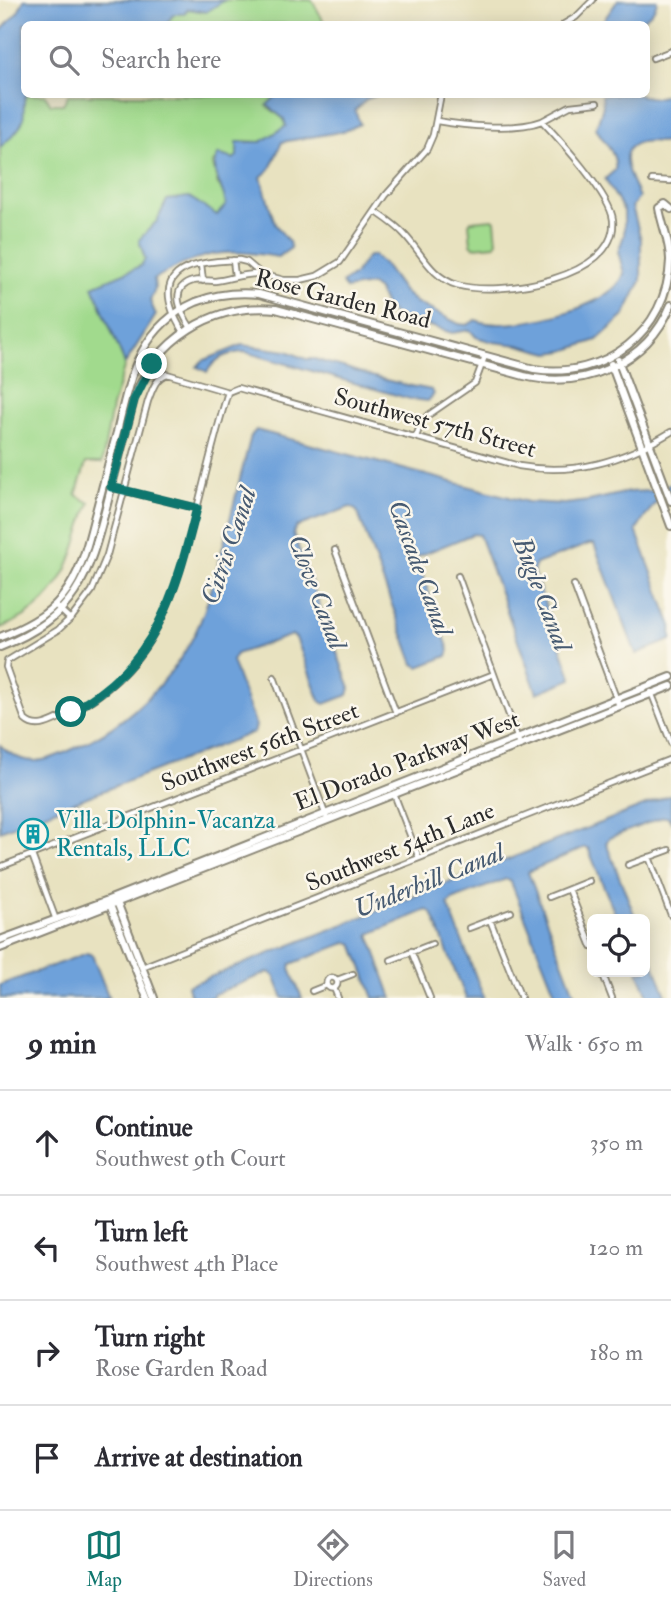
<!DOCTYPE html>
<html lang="en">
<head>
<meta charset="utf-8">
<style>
  :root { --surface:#fff; --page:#f7f7f7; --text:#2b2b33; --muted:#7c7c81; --line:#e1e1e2; --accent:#0f766e }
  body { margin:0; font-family:"IM FELL Double Pica",serif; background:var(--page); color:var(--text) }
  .controls { position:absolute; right:21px; bottom:21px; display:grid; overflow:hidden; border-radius:10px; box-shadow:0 4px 18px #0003 }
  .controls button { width:63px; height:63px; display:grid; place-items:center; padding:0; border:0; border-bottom:2px solid var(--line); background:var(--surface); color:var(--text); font:35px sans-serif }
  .stop { position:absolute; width:21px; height:21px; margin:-16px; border:5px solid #0f766e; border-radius:50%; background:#fff }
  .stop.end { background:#0f766e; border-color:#fff; box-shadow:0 2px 7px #0008 }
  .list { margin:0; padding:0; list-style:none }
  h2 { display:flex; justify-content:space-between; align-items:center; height:91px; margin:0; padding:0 28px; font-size:30px }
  h2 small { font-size:23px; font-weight:400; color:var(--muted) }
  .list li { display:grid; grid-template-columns:46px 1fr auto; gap:21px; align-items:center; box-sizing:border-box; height:105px; padding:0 28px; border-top:2px solid var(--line) }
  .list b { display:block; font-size:26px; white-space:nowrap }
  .list p { margin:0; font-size:23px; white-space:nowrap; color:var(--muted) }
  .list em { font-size:23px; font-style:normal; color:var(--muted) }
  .icon { flex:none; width:38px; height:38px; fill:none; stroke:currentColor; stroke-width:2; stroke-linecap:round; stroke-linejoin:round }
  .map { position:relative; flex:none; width:671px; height:998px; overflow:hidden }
  .search { position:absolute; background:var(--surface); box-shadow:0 4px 18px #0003; left:21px; right:21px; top:21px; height:77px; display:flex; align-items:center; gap:18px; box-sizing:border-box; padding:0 24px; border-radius:10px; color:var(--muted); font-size:26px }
  .sheet { height:511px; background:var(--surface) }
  nav { display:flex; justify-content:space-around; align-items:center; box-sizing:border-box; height:98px; border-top:2px solid var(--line); background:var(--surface); font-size:19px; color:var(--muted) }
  nav a { display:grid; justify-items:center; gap:4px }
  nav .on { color:var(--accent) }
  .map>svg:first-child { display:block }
  .green { fill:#a1da8d; stroke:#66825c; stroke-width:2 }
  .water { fill:#6ea1da; stroke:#4c6682; stroke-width:2 }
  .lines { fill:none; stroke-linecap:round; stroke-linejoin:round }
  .street-casing { stroke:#8a8676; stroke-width:8 }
  .secondary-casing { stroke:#8a8676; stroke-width:10 }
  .street { stroke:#fff; stroke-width:4.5 }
  .secondary { stroke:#fff; stroke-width:6 }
  .route { stroke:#0f766e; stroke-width:9 }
  .labels { text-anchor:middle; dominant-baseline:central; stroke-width:5; stroke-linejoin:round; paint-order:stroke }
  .street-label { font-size:24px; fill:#2b2b2b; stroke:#fbf7ec }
  .culture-label { font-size:24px; fill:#0d838f; stroke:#fbf7ec; text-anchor:start }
  .water-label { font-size:26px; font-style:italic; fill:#465a71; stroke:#fbf7ec }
</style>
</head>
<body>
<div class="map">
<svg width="671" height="998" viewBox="0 0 671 998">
  <rect width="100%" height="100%" fill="#fbf7ec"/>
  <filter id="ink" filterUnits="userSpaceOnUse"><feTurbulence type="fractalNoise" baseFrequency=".0143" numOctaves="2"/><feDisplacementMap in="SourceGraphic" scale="14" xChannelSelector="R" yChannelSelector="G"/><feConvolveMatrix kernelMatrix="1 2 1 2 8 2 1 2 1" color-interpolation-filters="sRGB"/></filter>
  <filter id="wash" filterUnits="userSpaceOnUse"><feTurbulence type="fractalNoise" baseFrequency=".00686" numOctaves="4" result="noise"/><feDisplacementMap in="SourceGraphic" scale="28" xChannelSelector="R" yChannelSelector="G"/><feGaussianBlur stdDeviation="1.57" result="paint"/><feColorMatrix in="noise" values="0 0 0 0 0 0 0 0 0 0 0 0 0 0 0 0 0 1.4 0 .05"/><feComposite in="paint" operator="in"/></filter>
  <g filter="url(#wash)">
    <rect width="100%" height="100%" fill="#e8e2c0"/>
    <path class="green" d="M 225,0 L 312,0 L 325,24 L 166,24 L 174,14 L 188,9 L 206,12 Z
      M 26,95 L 45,95 L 51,104 L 63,104 L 68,95 L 277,95 L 267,106 L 284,119 L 286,126 L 261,142 L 243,141 L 237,157 L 232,159 L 219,154 L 213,164 L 218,185 L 225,194 L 226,206 L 217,215 L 189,197 L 167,200 L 157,221 L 139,240 L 145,259 L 141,266 L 93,286 L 125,364 L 112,407 L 102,463 L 86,463 L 76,495 L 90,503 C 82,520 79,538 72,556 C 60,590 34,616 0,628 L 0,148 L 20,126 L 23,99 Z
      M 493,219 L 495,221 L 497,242 L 495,245 L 474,247 L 471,244 L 469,223 L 471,221 Z"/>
    <path class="water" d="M 24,0 L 225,0 L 206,12 L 188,9 L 184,14 L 174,14 L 166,24 L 24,24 L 26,95 C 22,103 25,110 23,119 C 21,130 7,140 0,148 L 0,32 L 18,12 Z
      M 618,0 L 657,0 L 657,2 C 650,26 622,25 601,24 Z
      M 671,94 L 671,144 C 656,140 625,137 626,160 C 626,172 635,186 639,198 L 632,206 L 641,240 L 641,281 L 624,316 L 597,340 L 564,351 L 549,353 L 518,345 L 493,342 L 476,337 L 470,330 L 452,333 L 394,315 L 385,306 L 378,290 L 371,285 L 346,289 L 342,283 L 354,275 L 367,257 L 373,255 L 385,266 L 404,292 L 417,303 L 459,324 L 467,325 L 476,320 C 505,334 616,308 624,273 L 618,252 L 624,235 L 624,211 L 605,179 L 615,170 C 618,153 603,142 596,128 L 603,106 L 602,95 L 637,95 L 655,98 Z
      M 277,95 L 378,95 L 367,99 L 355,110 L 360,124 L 345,131 L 282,142 L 270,169 L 261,177 L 275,224 L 289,242 L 291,248 L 278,257 C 224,247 201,252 154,279 L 155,289 L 150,301 L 156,315 L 125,364 L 93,286 L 141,266 L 145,259 L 139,240 L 157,221 L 167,200 L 189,197 L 217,215 L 226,205 C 224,186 209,174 218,154 L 233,159 L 237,156 L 237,142 L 261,142 L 286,126 L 284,119 L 267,105 Z
      M 242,345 L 287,351 L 306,359 L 315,359 C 327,364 340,365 352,370 C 378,379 404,385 432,390 L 434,394 L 428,401 L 410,399 L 245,352 C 227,353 216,357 207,372 L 197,367 L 202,361 Z
      M 256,430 L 528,502 L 564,504 L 589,501 L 628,492 L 650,491 L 671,484 L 671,497 L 655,503 L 636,530 L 671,624 L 671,640 L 636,654 L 594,544 L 589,544 L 536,564 L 533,571 L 572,679 L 537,693 L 479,535 L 473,534 L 416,557 L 449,650 L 447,656 L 419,667 L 414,664 L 357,511 L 350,507 L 296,527 L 293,533 L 350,688 L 348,695 L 325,704 L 320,701 L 296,638 L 292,635 L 236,654 L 232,661 L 256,726 L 254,732 L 0,831 L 0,745 C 25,769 45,762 73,749 C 130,724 183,671 204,612 C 223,556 235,495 251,436 Z
      M 671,795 L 671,822 L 668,817 L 663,817 L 609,838 L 606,843 L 636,919 L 617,919 L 588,848 L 583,848 L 528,872 L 576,998 L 557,998 L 511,882 L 506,879 L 452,900 L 448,904 L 484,998 L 466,998 L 432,913 L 427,910 L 369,934 L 392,998 L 374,998 L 353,944 L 348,942 L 291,964 L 290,969 L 302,998 L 283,998 L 274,976 L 269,972 L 214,994 L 211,998 L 192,998 L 187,986 Z
      M 645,942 L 667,998 L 649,998 L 638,972 L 645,972 Z
      M 87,953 L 92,955 L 109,998 L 0,998 L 0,985 Z"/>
  </g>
  <g filter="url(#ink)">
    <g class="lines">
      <g class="street-casing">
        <path id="street" d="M 564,24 L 576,17 L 593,0
          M 653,58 L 671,51
          M 542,121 L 570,106 L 597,103
          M 652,180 L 671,181
          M 375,211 C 385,218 396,225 404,234 C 422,253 431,277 457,285 C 498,297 618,279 613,220 C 611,196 560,140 542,121 C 516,131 465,126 437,121
          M 233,260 L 235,276
          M 201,264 L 203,281
          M 191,328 C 182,314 167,288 193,281 C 200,279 208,281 215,281 C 231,279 244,273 260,274
          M 183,332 C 147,273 184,261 239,260 L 247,262 L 261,274 L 284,280 L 300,280 L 317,276 L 340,262 L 386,195 L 427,149 L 433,135 L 441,94
          M 167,374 L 228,392 C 215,434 205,478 194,520 C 173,604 151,672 68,714 C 54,720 38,732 25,720 L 6,667 L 7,661 L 58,630 L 73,616 L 92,591 L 107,555 L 148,401 C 152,391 155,378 167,374 Z
          M 228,392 L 238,388 L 519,466 C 575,476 623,461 671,432
          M 416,437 L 421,423 L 427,416 L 475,383 L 485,356
          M 110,487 L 197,508
          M 335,550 L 396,713
          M 458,576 L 520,745
          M 574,585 L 619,706
          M 55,605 L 70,619
          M 274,677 L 326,816
          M 651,692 L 671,743
          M 394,794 L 419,858
          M 32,855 L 56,920
          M 649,857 L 671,915
          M 628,865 L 669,850
          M 0,867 L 494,674
          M 569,889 L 592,947
          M 549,897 L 589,881
          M 490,920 L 521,998
          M 469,928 L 511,912
          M 411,951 L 430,998
          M 391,960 L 432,944
          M 142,967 L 671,759
          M 602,972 L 612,998
          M326.5 983a5.5 5.5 0 1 1 11 0a5.5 5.5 0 1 1-11 0Z
          M 337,980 L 353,974
          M 334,988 L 338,998
          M 312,991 L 327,985"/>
      </g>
      <g class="secondary-casing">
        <path id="secondary" d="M 618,360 L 671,501
          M 611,364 L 671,526
          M 0,637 C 23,628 46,617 62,597 C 80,575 87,547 94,519 C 102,490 109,461 117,432 C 130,377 139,327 196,302 C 216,294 237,292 259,294 L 534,369 C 604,380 668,332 670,260 C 670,242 662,226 659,208 L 665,204 L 671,209
          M 0,647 C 76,617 88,578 107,504 C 116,469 125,434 134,399 C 156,339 212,303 276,309 L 524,376 C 584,390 647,363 671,305
          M 117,902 L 154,998
          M 110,905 L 147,998
          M 0,940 L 108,900 L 671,677
          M 0,948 L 671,686"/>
      </g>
      <use href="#street" class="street"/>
      <use href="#secondary" class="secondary"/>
    </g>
  </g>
  <g class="lines" filter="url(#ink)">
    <path class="route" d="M 71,712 C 157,663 174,598 197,508 L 111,487 L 134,400 L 152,364"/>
  </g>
  <defs>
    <g id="building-ring" transform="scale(1.575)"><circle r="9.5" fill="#fbf7ec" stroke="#0f9aa8" stroke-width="1.5"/><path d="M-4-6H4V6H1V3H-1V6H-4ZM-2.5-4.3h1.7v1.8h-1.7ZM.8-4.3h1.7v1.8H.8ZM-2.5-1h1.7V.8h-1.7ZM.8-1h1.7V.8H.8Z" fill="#0f9aa8"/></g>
  </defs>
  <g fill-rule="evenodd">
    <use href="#building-ring" x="33" y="834"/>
  </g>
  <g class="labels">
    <g class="street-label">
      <text transform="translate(343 299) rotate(14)">Rose Garden Road</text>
      <text transform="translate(435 423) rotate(15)">Southwest 57th Street</text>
      <text transform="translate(260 747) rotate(-21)">Southwest 56th Street</text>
      <text transform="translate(407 761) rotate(-21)">El Dorado Parkway West</text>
      <text transform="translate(400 847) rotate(-22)">Southwest 54th Lane</text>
    </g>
    <g class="culture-label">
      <text x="56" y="820">Villa Dolphin-Vacanza<tspan x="56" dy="28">Rentals, LLC</tspan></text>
    </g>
    <g class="water-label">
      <text transform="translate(229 546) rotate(-71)">Citris Canal</text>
      <text transform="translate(420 568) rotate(70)">Cascade Canal</text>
      <text transform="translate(317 592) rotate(69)">Clove Canal</text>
      <text transform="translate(542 594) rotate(69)">Bugle Canal</text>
      <text transform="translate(429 881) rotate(-22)">Underhill Canal</text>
    </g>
  </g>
</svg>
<div class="controls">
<button><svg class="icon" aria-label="locate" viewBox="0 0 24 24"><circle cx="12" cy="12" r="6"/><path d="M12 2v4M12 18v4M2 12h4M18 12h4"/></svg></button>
</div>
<div class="stop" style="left:71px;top:712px"></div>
<div class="stop end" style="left:152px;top:364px"></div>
<div class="search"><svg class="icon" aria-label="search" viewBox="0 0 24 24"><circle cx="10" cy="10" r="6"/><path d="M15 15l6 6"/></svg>Search here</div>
</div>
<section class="sheet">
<h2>9 min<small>Walk · 650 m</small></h2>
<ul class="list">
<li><svg class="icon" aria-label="ahead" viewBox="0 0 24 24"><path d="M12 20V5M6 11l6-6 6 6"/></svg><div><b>Continue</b><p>Southwest 9th Court</p></div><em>350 m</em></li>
<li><svg class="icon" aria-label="left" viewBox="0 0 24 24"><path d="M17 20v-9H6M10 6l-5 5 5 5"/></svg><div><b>Turn left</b><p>Southwest 4th Place</p></div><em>120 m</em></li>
<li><svg class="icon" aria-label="right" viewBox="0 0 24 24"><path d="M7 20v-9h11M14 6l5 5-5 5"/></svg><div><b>Turn right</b><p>Rose Garden Road</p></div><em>180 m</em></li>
<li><svg class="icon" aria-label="arrive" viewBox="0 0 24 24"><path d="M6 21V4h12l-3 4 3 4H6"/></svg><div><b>Arrive at destination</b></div></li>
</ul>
</section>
<nav>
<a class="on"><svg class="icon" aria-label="map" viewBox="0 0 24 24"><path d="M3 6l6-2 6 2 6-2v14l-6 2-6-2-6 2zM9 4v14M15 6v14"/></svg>Map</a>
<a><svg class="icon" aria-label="directions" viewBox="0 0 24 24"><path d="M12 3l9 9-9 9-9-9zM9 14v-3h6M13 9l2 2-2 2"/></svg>Directions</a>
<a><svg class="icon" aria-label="saved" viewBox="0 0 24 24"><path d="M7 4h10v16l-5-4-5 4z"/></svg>Saved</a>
</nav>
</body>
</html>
